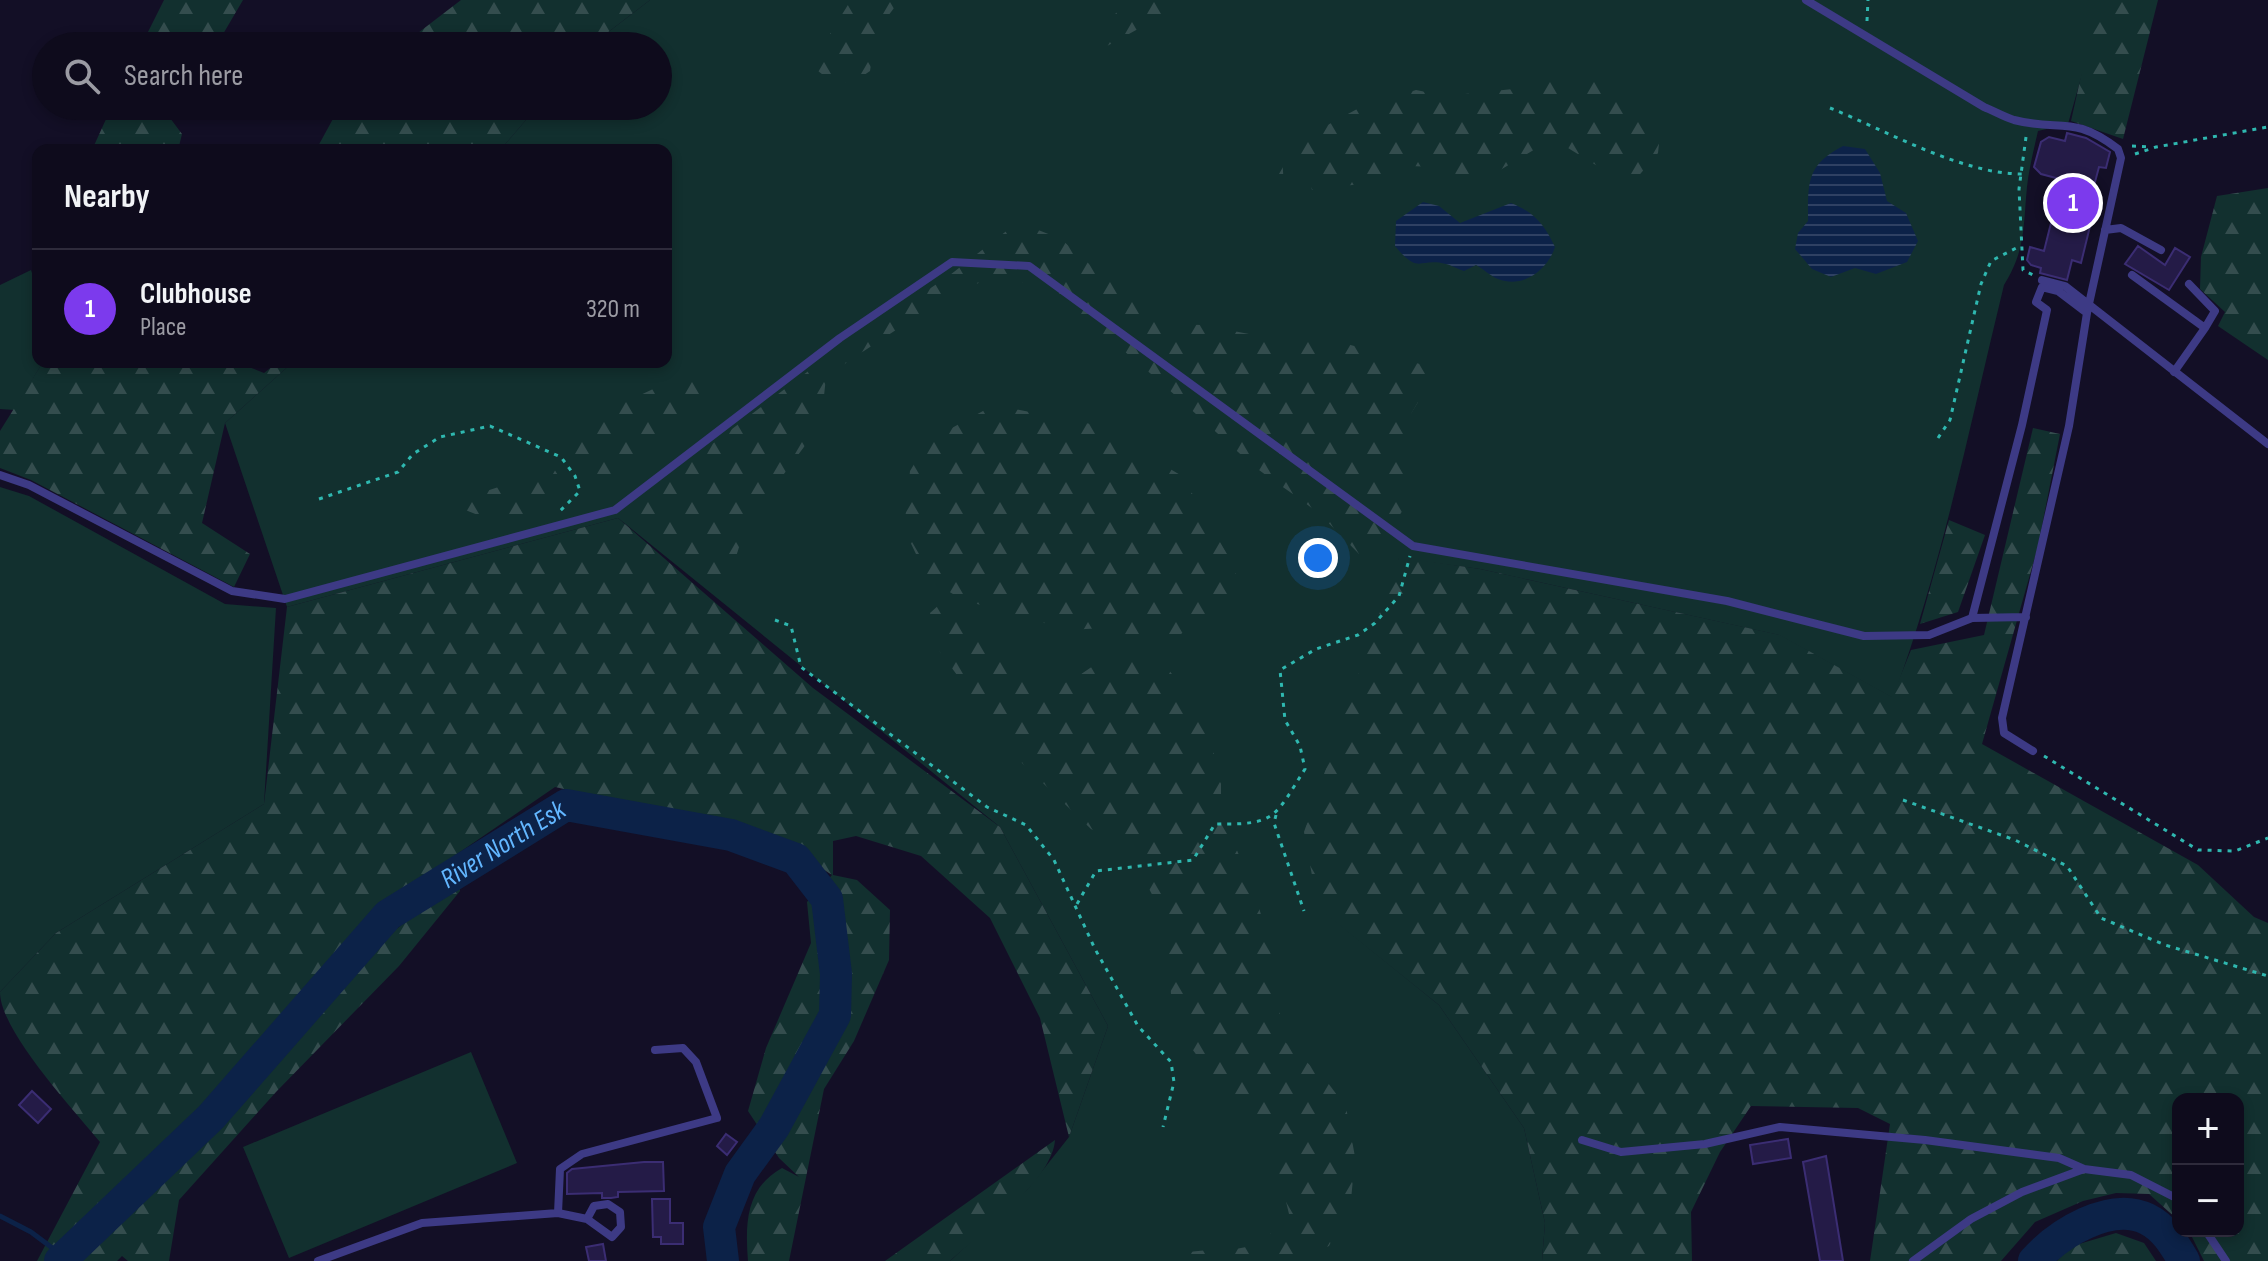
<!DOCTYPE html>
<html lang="en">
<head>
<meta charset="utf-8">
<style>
  :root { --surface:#0e0b1c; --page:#171425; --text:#f1f3f6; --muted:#9b9ba3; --line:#2e2b3b; --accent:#7c3aed }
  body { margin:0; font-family:"Sofia Sans Condensed",sans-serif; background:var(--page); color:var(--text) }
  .controls { position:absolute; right:24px; bottom:24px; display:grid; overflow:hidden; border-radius:16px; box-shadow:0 4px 12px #0003 }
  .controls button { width:72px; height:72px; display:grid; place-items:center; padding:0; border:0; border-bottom:2px solid var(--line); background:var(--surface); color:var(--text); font:40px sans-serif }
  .you { position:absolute; left:1318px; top:558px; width:28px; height:28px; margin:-20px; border:6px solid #fff; border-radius:50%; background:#1a73e8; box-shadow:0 0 0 12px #1a73e833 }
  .badge { display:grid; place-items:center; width:52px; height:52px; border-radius:50%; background:var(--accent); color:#fff; font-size:26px; font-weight:700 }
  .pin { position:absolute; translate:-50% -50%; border:4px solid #fff; box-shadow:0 2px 8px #0006 }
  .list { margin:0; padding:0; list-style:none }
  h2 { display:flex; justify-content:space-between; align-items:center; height:104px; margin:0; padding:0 32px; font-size:34px }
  h2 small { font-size:26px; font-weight:400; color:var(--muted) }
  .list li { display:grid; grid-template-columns:52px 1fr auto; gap:24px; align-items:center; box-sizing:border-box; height:120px; padding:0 32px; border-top:2px solid var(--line) }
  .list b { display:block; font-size:30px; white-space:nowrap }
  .list p { margin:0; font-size:26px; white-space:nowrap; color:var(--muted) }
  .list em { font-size:26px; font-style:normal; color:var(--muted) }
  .icon { flex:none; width:44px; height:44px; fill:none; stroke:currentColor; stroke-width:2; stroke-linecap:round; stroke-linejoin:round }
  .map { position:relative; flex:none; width:2268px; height:1261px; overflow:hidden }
  .search { position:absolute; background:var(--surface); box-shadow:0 4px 12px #0003; left:32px; top:32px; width:640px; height:88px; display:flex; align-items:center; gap:20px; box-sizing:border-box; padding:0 28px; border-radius:44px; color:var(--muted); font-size:30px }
  .panel { position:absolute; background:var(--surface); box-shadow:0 4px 12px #0003; left:32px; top:144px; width:640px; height:224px; border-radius:16px }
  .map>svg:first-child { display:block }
  .grass { fill:#12302f }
  .forest { fill:url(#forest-firs) }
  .water { fill:url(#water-rules) }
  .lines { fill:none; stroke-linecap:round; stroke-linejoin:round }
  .stream { stroke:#0c2248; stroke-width:5 }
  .river { stroke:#0c2248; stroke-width:32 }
  .building { fill:#241b47; stroke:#3b2d73; stroke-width:2 }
  .path { stroke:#2fb8b0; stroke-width:3; stroke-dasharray:4 6; stroke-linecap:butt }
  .lane { stroke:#3d3a85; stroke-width:8 }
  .labels { text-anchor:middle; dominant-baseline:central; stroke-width:7; stroke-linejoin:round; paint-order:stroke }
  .water-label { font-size:28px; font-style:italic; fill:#62b6ff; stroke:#130f26 }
</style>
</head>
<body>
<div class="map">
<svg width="2268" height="1261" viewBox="0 0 2268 1261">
  <defs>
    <pattern id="forest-firs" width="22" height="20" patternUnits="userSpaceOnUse" patternTransform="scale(2)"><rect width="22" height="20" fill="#12302f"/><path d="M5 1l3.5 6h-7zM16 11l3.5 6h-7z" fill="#344d4e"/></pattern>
    <pattern id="water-rules" width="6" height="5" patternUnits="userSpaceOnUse" patternTransform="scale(2)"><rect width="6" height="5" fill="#0c2248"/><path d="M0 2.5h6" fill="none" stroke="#2f4163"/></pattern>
  </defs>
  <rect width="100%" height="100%" fill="#130f26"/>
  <path class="grass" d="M 650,0 L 2103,0 L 2068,124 L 2038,131 C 2034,149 2029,168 2027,187 C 2023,228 2026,249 2004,285 C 1970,424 1943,563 1893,698 L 1779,635 L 1480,569 L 1399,558 L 1318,907 L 1439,1005 L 1524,1128 L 1545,1223 L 1542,1261 L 950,1261 L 1027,1190 L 1069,1137 L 1108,1026 L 1000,827 L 618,518 L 287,607 L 225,423 L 293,362 L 666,362 L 666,150 L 500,150 L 538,106 L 658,106 L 658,46 L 590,46 Z
    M 31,270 L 38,292 L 38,362 L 43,362 L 14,410 L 0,409 L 0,285 Z
    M 0,487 L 29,496 L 225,604 L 276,608 L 264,804 L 56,933 L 0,992 Z
    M 471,1052 L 517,1163 L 289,1258 L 243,1147 Z"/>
  <path class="forest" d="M 164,0 L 243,0 L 216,46 L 162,46 L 145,38 Z
    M 461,0 L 650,0 L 590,46 L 401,46 Z
    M 851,0 L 900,0 L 876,32 L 870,71 L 857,80 L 835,84 L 818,71 L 815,58 Z
    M 1122,0 L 1169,0 L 1167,13 L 1098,51 Z
    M 2098,0 L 2158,0 L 2123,139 L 2071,121 Z
    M 1585,80 L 1620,84 L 1661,125 L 1658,153 L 1630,186 L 1568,148 L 1537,148 L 1492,175 L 1468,178 L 1435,167 L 1410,166 L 1384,181 L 1312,190 L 1306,164 L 1296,151 L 1320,129 L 1359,108 L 1416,90 L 1446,96 L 1513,89 L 1544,81 Z
    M 112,106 L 161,106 L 182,134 L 178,150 L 92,150 Z
    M 340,106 L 538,106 L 500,150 L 316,150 Z
    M 1282,154 L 1284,188 L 1267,182 L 1263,163 Z
    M 2268,188 L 2268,360 L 2218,326 L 2225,312 L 2200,289 L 2201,257 L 2217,196 Z
    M 1018,222 L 1061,239 L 1105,278 L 1170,324 L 1202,325 L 1270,338 L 1325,338 L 1420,364 L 1433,378 L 1402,428 C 1424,502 1408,502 1365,560 C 1348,543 1331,524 1313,509 C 1295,495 1276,483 1259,470 C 1210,430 1056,274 998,277 C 968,279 856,356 826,377 L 821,424 L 755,513 L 741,541 L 725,591 L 629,507 L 815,366 L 950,275 Z
    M 43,362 L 236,362 L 264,373 L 278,362 L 293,362 L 225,423 L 202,523 L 250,554 L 234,587 L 31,480 L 0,468 L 0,431 Z
    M 685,374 L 702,375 L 712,386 L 677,423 L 600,482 L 585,475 L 565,450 L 600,414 Z
    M 994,405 L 1096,425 L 1182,476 L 1228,555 L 1243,592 L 1175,638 L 1141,640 L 1103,628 L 1069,630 L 963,600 L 928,579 L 904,529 L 910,471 L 928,441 Z
    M 2033,428 L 2060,434 L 2038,546 L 1982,744 L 2198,865 L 2254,917 L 2268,923 L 2268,1261 L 2204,1261 L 2189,1231 L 2238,1231 L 2238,1099 L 2178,1099 L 2178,1220 L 2149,1194 L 2116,1193 L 2083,1201 L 2035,1222 L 2001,1261 L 1870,1261 L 1890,1124 L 1858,1108 L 1751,1106 L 1720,1152 L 1691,1212 L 1692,1261 L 1542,1261 L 1545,1223 L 1524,1128 L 1439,1005 L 1318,908 L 1304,832 L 1399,557 L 1480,569 L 1780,635 L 1892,697 L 1911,650 L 1984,635 Z
    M 548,459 L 570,495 C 525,520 513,531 463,509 L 462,499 L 517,481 Z
    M 618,518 L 813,688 L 1000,827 L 1108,1026 L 1069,1137 L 1040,1018 L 990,918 L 921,856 L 856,836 L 833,841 L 833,875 L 857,880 L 890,910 L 889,960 L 854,1041 L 824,1089 L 789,1261 L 748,1261 C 745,1223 746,1188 782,1168 L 799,1177 L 779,1158 L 748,1111 L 766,1048 L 811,943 L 807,902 L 832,875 L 786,845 L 732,827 L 555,787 L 381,906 L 211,1101 L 73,1230 L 52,1261 L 37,1261 L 100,1142 C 74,1110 0,1031 0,992 L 56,933 L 264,804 L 287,607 Z
    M 1949,520 L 1985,535 L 1958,612 L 1920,624 Z
    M 940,604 C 985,619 1004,662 1041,689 L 1071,681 L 1093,666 L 1161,659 L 1198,710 L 1221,773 L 1221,811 L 1256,897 L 1269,943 L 1284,1041 L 1325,1079 L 1346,1107 L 1355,1157 L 1351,1200 L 1329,1246 L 1293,1261 L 1170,1261 C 1193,1244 1223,1254 1250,1246 C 1266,1241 1279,1226 1289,1214 L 1271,1139 L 1220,1087 L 1187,1042 L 1172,1007 L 1165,919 L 1128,849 L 1091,829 L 1022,763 L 940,652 L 930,613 Z
    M 459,879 L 460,891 L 399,966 L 276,1092 L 179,1200 L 169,1261 L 128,1261 L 122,1256 L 117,1261 L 79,1261 L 218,1120 L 394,931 Z
    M 1055,1140 C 1052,1181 980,1233 950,1261 L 885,1261 Z
    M 2116,1233 L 2144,1243 L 2156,1261 L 2057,1261 L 2069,1247 Z"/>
  <path class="water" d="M 1843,146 L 1865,149 L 1880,173 L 1887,201 L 1906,213 L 1918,241 L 1907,262 L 1876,274 L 1855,268 L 1831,277 L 1812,269 L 1795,249 L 1798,233 L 1808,221 C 1808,183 1806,165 1843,146 Z
    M 1423,202 L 1439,206 L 1460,223 L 1511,203 C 1535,213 1544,224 1555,247 C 1548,269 1524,289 1498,279 C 1490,276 1484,269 1476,265 L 1464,271 C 1458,269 1451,265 1446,264 C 1418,257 1420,276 1395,246 L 1396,221 Z"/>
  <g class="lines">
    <path class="stream" d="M 0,1216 L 31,1232 L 63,1256"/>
    <g class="river">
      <path id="s1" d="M 60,1261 L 211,1117 L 388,915 L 566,805 L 731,835 L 796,859 L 827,899 L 836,974 L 835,1015 L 774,1127 L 740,1174 L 719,1227 L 723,1261"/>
      <path d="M 2034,1261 C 2058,1234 2110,1201 2147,1219 C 2165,1228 2174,1244 2184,1261"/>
    </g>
  </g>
  <path class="building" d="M 2067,133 L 2086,138 L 2110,152 L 2106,168 L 2099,167 L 2088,208 L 2094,210 L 2081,263 L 2072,260 L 2067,280 L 2040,273 L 2041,268 L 2031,265 L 2027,260 L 2030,247 L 2044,251 L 2057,199 L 2051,197 L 2056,178 L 2041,174 L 2034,167 L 2041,142 L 2049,137 L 2065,141 Z
    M 2138,246 L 2165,265 L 2175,248 L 2190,257 L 2169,290 L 2125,264 Z
    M 32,1091 L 51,1109 L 38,1123 L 19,1105 Z
    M 726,1134 L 737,1142 L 727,1155 L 717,1146 Z
    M 1788,1139 L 1791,1158 L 1753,1164 L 1750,1145 Z
    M 1826,1156 L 1843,1261 L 1820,1261 L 1803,1162 Z
    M 644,1162 L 663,1162 L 664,1191 L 618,1192 L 618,1197 L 611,1198 L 602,1198 L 602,1193 L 567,1194 L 567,1173 L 572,1169 Z
    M 652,1199 L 670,1199 L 670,1223 L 683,1223 L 683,1244 L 661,1244 L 661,1237 L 653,1237 Z
    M 603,1244 L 606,1261 L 589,1261 L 586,1247 Z"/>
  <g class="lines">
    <path class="path" d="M 1867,21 L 1868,0
      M 1830,108 C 1887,131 1962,174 2022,174
      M 2026,137 L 2019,189 L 2023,270 L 2033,275
      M 2132,146 L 2152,147
      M 2135,154 L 2156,147 L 2268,127
      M 1938,438 L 1950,420 L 1981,284 L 1991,261 L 2020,246
      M 319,499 L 398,472 L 413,454 L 440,437 L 490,426 L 561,457 L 575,476 L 580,491 L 560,511
      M 775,620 L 791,626 L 801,667 L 987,807 L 1026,825 L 1054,860 L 1095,949 L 1138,1026 L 1171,1062 L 1174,1082 L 1163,1127
      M 2044,756 L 2198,850 L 2235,851 L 2268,838
      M 1903,800 L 2015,840 L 2067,866 L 2101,918 L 2165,945 L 2268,976
      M 1276,815 L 1274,823 L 1304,911
      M 1077,904 L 1096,871 L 1193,860 L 1215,824 C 1276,825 1274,818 1305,769 L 1300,746 L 1285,720 L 1280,670 L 1316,649 L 1358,635 L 1375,623 L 1399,596 L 1410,556"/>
    <path class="lane" d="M 2105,230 L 2121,228 L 2161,250
      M 2132,275 L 2205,328 L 2174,372
      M 2042,280 L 2065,286 L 2268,444
      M 2189,284 L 2215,311 L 2205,328
      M 0,475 L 29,485 L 232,591 L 285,599 L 615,510 L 840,338 L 952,262 L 1029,266 L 1413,546 L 1727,601 L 1864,636 L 1929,635 L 1972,618 L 2022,425 L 2047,310 L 2036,302 L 2042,287 L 2058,291 L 2087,313 L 2121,158 L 2118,149 C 2072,114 2061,132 2014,120 C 2004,117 1994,111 1984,107 L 1806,0
      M 1972,618 L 2026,617
      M 2033,751 L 2004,733 L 2002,718 L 2069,426 L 2087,313
      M 1582,1140 L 1621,1152 L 1705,1144 L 1780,1127 L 1925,1140 L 2059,1158 L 2084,1169
      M 558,1213 L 560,1169 L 582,1154 L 717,1118 L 696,1062 L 683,1048 L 655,1050
      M 2206,1231 L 2226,1261
      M 318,1261 L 422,1223 L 558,1213 L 587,1219 L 612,1237 L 621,1227 L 620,1212 L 608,1204 L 594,1206 L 587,1219
      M 1913,1261 L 1971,1219 L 2022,1192 L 2084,1169 L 2131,1175 L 2178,1199"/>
  </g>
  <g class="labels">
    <g class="water-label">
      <text stroke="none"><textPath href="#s1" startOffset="612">River North Esk</textPath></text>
    </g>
  </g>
</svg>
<div class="controls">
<button>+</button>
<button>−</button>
</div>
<div class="you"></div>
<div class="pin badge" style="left:2073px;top:203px">1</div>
<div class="search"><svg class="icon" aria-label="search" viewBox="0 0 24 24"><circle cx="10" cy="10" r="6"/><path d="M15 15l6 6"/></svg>Search here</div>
<section class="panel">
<h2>Nearby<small></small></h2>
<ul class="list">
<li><span class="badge">1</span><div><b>Clubhouse</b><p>Place</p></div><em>320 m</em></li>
</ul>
</section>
</div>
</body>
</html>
